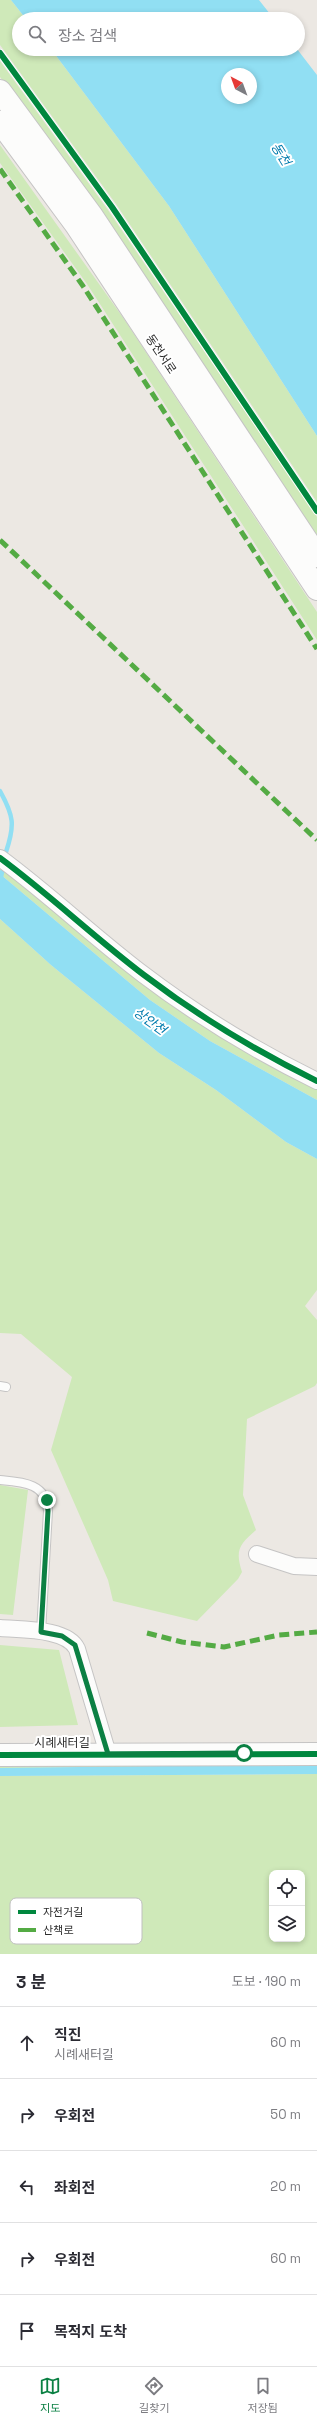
<!DOCTYPE html>
<html lang="ko">
<head>
<meta charset="utf-8">
<style>
  :root { --surface:#fff; --page:#f7f7f7; --text:#2b2b33; --muted:#7c7c81; --line:#e1e1e2; --accent:#0b8043 }
  body { margin:0; font-family:"Space Grotesk","Noto Sans KR",sans-serif; background:var(--page); color:var(--text) }
  .controls { position:absolute; right:12px; bottom:12px; display:grid; overflow:hidden; border-radius:8px; box-shadow:0 2px 6px #0003 }
  .controls button { width:36px; height:36px; display:grid; place-items:center; padding:0; border:0; border-bottom:1px solid var(--line); background:var(--surface); color:var(--text); font:20px sans-serif }
  .compass { position:absolute; left:221px; top:68px; width:36px; height:36px; border-radius:50%; background:var(--surface); box-shadow:0 2px 6px #0003; rotate:319deg }
  .stop { position:absolute; width:12px; height:12px; margin:-9px; border:3px solid #0b8043; border-radius:50%; background:#fff }
  .stop.end { background:#0b8043; border-color:#fff; box-shadow:0 1px 4px #0008 }
  .list { margin:0; padding:0; list-style:none }
  h2 { display:flex; justify-content:space-between; align-items:center; height:52px; margin:0; padding:0 16px; font-size:17px }
  h2 small { font-size:13px; font-weight:400; color:var(--muted) }
  .list li { display:grid; grid-template-columns:26px 1fr auto; gap:12px; align-items:center; box-sizing:border-box; height:72px; padding:0 16px; border-top:1px solid var(--line) }
  .list b { display:block; font-size:15px; white-space:nowrap }
  .list p { margin:0; font-size:13px; white-space:nowrap; color:var(--muted) }
  .list em { font-size:13px; font-style:normal; color:var(--muted) }
  .icon { flex:none; width:22px; height:22px; fill:none; stroke:currentColor; stroke-width:2; stroke-linecap:round; stroke-linejoin:round }
  .map { position:relative; flex:none; width:317px; height:1954px; overflow:hidden }
  .search { position:absolute; background:var(--surface); box-shadow:0 2px 6px #0003; left:12px; right:12px; top:12px; height:44px; display:flex; align-items:center; gap:10px; box-sizing:border-box; padding:0 14px; border-radius:22px; color:var(--muted); font-size:15px }
  .sheet { height:412px; background:var(--surface) }
  nav { display:flex; justify-content:space-around; align-items:center; box-sizing:border-box; height:56px; border-top:1px solid var(--line); background:var(--surface); font-size:11px; color:var(--muted) }
  nav a { display:grid; justify-items:center; gap:2px }
  nav .on { color:var(--accent) }
  .map>svg:first-child { display:block }
  .green { fill:#cfe9b9; fill-rule:evenodd }
  .water { fill:#91dff3; fill-rule:evenodd }
  .lines { fill:none; stroke-linecap:round; stroke-linejoin:round }
  .stream { stroke:#91dff3; stroke-width:4.5 }
  .lane-casing { stroke:#c5c4c4; stroke-width:10 }
  .street-casing { stroke:#c5c4c4; stroke-width:18 }
  .secondary-casing { stroke:#c5c4c4; stroke-width:24 }
  .lane { stroke:#fcfcfb; stroke-width:8 }
  .street { stroke:#fcfcfb; stroke-width:16 }
  .secondary { stroke:#fcfcfb; stroke-width:22 }
  .quiet { stroke:#54ab44; stroke-width:5; stroke-dasharray:10 5; stroke-linecap:butt }
  .cycleway-casing { stroke:#fff; stroke-width:8 }
  .cycleway { stroke:#00873e; stroke-width:6 }
  .route { stroke:#0b8043; stroke-width:5 }
  .labels { text-anchor:middle; dominant-baseline:central; stroke-width:4; stroke-linejoin:round; paint-order:stroke }
  .street-label { font-size:12px; fill:#2d2d2d; stroke:#fff }
  .water-label { font-size:13px; font-style:italic; fill:#017bad; stroke:#fff }
  .key { fill:#fff; stroke:#c0c0c0; stroke-width:1 }
  .key-label { font-size:11px; fill:#2d2d2d }
</style>
</head>
<body>
<div class="map">
<svg width="317" height="1954" viewBox="0 0 317 1954">
  <rect width="100%" height="100%" fill="#ece8e3"/>
  <path class="green" d="M 0,0 L 11,0 L 26,19 L 19,19 L 19,49 L 51,49 L 169,206 L 317,436 L 317,502 L 116,204 L 0,45 Z
    M 0,61 L 108,210 L 317,517 L 317,539 L 48,140 L 0,77 Z
    M 0,145 L 124,319 L 317,612 L 317,640 L 87,284 L 0,163 Z
    M 0,862 L 120,961 L 317,1085 L 317,1100 L 210,1041 L 150,1000 L 0,874 Z
    M 0,919 L 51,965 L 159,1053 L 216,1090 L 286,1142 L 317,1159 L 317,1290 L 305,1306 L 317,1320 L 317,1383 L 315,1386 L 247,1419 L 243,1495 L 256,1530 C 239,1545 235,1550 242,1572 L 238,1579 L 197,1621 L 113,1601 L 108,1580 L 51,1450 L 72,1377 L 21,1334 L 0,1333 Z
    M 0,1485 L 28,1490 L 13,1615 L 0,1614 Z
    M 0,1645 L 59,1650 L 78,1725 L 0,1727 Z
    M 317,1762 L 317,1766 L 0,1768 L 0,1763 Z
    M 317,1774 L 317,1954 L 0,1954 L 0,1776 ZM 272,1873 L 302,1873 L 302,1939 L 272,1939 Z"/>
  <path class="water" d="M 11,0 L 259,0 L 274,19 L 26,19 Z
    M 51,49 L 297,49 L 317,75 L 317,436 L 169,206 ZM 227,74 L 251,74 L 251,98 L 227,98 Z
    M 0,874 L 150,1000 L 210,1041 L 317,1100 L 317,1159 L 286,1142 L 216,1090 L 159,1053 L 51,965 L 0,919 Z
    M 161,1766 L 317,1766 L 317,1774 L 0,1776 L 0,1768 Z"/>
  <g class="lines">
    <path class="stream" d="M 0,791 C 14,816 15,825 6,852
      M 0,882 L 2,872"/>
    <g class="lane-casing">
      <path id="lane" d="M 0,1386 L 6,1387
        M 0,1480 C 22,1482 47,1483 48,1511 L 41,1632"/>
    </g>
    <g class="street-casing">
      <path id="street" d="M 0,858 C 50,895 95,938 144,975 C 198,1016 256,1051 317,1081
        M 257,1554 L 294,1566 L 317,1567
        M 0,1628 C 21,1630 67,1628 77,1649 L 108,1754"/>
    </g>
    <g class="secondary-casing">
      <path id="secondary" d="M 0,91 L 92,216 L 317,556
        M 0,122 L 76,225 L 317,589
        M 0,1755 L 317,1754"/>
    </g>
    <use href="#lane" class="lane"/>
    <use href="#street" class="street"/>
    <use href="#secondary" class="secondary"/>
    <path class="quiet" d="M 0,169 L 83,286 L 317,649
      M 0,540 L 317,840
      M 147,1633 L 182,1642 L 224,1647 L 279,1635 L 317,1632"/>
    <g class="cycleway-casing">
      <path id="cycleway" d="M 0,53 L 112,207 L 317,511
        M 0,858 C 50,895 95,938 144,975 C 198,1016 256,1051 317,1081
        M 0,1755 L 317,1754"/>
    </g>
    <use href="#cycleway" class="cycleway"/>
  </g>
  <g class="lines">
    <path class="route" d="M 47,1500 L 48,1511 L 41,1632 L 62,1636 L 75,1645 L 108,1754 L 244,1753"/>
  </g>
  <g class="labels">
    <g class="street-label">
      <text transform="translate(161 354) rotate(56)">동천서로</text>
      <text x="62" y="1743">시례새터길</text>
    </g>
    <g class="water-label">
      <text transform="translate(281 154) rotate(58)">동천</text>
      <text transform="translate(150 1021) rotate(36)">상안천</text>
    </g>
  </g>
  <rect x="10" y="1898" width="132" height="46" rx="6" class="key"/>
  <rect x="18" y="1910" width="18" height="4" fill="#00873e"/>
  <rect x="18" y="1928" width="18" height="4" fill="#54ab44"/>
  <g class="key-label">
    <text x="43" y="1916">자전거길</text>
    <text x="43" y="1934">산책로</text>
  </g>
</svg>
<div class="controls">
<button><svg class="icon" aria-label="locate" viewBox="0 0 24 24"><circle cx="12" cy="12" r="6"/><path d="M12 2v4M12 18v4M2 12h4M18 12h4"/></svg></button>
<button><svg class="icon" aria-label="layers" viewBox="0 0 24 24"><path d="M12 4l9 5-9 5-9-5zM3 14l9 5 9-5"/></svg></button>
</div>
<svg class="compass" viewBox="-18 -18 36 36"><path d="M0-13l5 13h-10z" fill="#e53935"/><path d="M0 13l5-13h-10z" fill="#7c7c81"/></svg>
<div class="stop" style="left:244px;top:1753px"></div>
<div class="stop end" style="left:47px;top:1500px"></div>
<div class="search"><svg class="icon" aria-label="search" viewBox="0 0 24 24"><circle cx="10" cy="10" r="6"/><path d="M15 15l6 6"/></svg>장소 검색</div>
</div>
<section class="sheet">
<h2>3 분<small>도보 · 190 m</small></h2>
<ul class="list">
<li><svg class="icon" aria-label="ahead" viewBox="0 0 24 24"><path d="M12 20V5M6 11l6-6 6 6"/></svg><div><b>직진</b><p>시례새터길</p></div><em>60 m</em></li>
<li><svg class="icon" aria-label="right" viewBox="0 0 24 24"><path d="M7 20v-9h11M14 6l5 5-5 5"/></svg><div><b>우회전</b></div><em>50 m</em></li>
<li><svg class="icon" aria-label="left" viewBox="0 0 24 24"><path d="M17 20v-9H6M10 6l-5 5 5 5"/></svg><div><b>좌회전</b></div><em>20 m</em></li>
<li><svg class="icon" aria-label="right" viewBox="0 0 24 24"><path d="M7 20v-9h11M14 6l5 5-5 5"/></svg><div><b>우회전</b></div><em>60 m</em></li>
<li><svg class="icon" aria-label="arrive" viewBox="0 0 24 24"><path d="M6 21V4h12l-3 4 3 4H6"/></svg><div><b>목적지 도착</b></div></li>
</ul>
</section>
<nav>
<a class="on"><svg class="icon" aria-label="map" viewBox="0 0 24 24"><path d="M3 6l6-2 6 2 6-2v14l-6 2-6-2-6 2zM9 4v14M15 6v14"/></svg>지도</a>
<a><svg class="icon" aria-label="directions" viewBox="0 0 24 24"><path d="M12 3l9 9-9 9-9-9zM9 14v-3h6M13 9l2 2-2 2"/></svg>길찾기</a>
<a><svg class="icon" aria-label="saved" viewBox="0 0 24 24"><path d="M7 4h10v16l-5-4-5 4z"/></svg>저장됨</a>
</nav>
</body>
</html>
